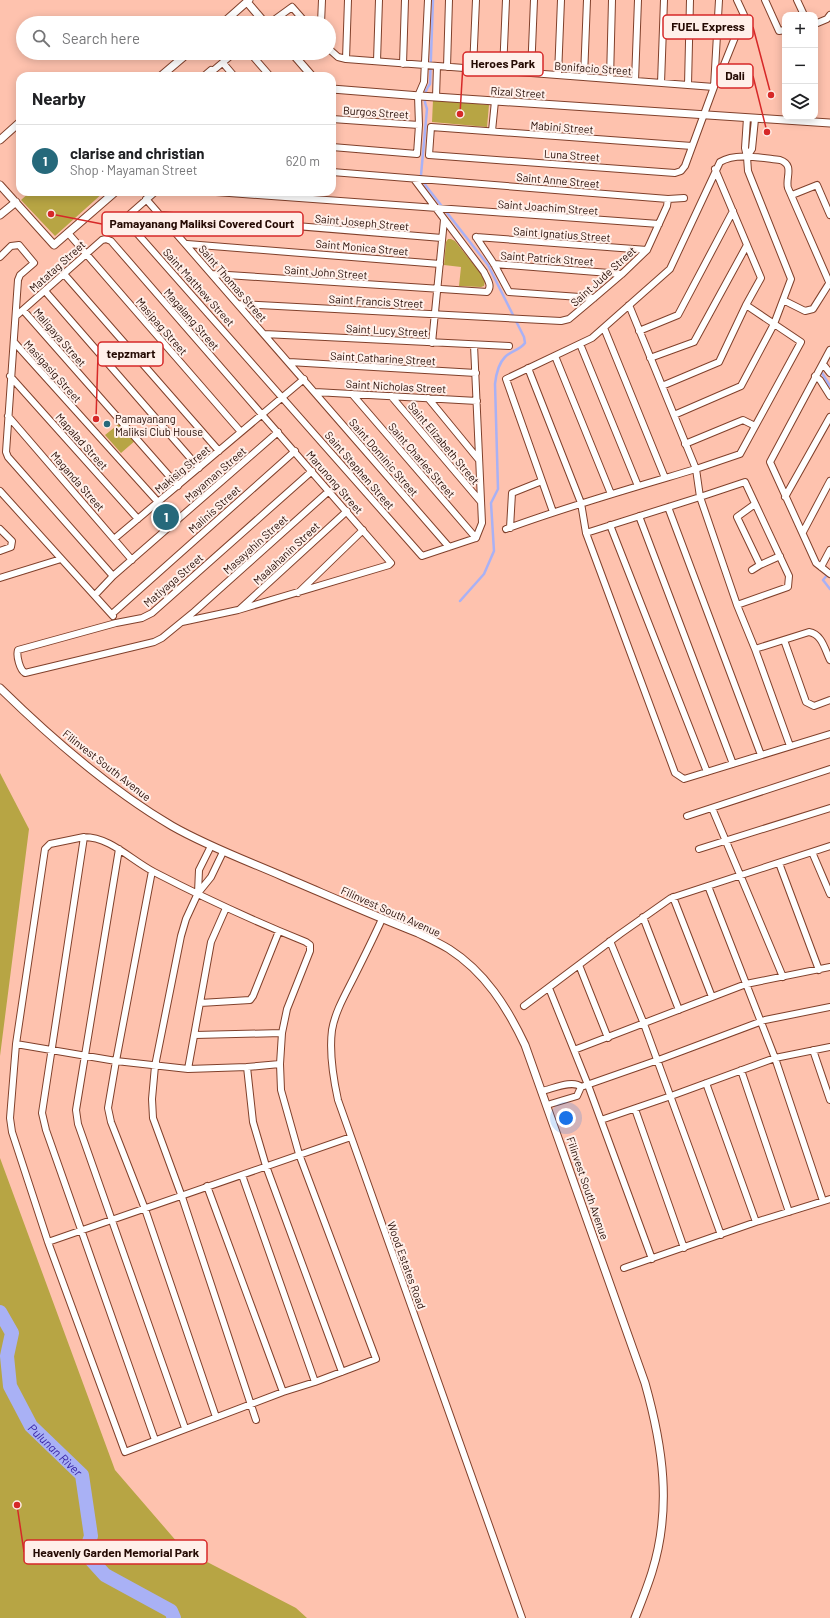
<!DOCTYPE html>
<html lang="en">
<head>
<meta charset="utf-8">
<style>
  :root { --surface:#fff; --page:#f6f6f6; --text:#202124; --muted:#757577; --line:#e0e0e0; --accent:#26697b }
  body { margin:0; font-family:Barlow,sans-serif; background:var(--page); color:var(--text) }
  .controls { position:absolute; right:12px; top:12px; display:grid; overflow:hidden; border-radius:8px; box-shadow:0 2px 10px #0003 }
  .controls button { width:36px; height:36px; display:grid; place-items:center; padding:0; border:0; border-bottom:1px solid var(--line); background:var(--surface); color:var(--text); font:20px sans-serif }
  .you { position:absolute; left:566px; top:1118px; width:14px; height:14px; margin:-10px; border:3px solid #fff; border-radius:50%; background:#1a73e8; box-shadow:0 0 0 6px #1a73e833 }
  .badge { display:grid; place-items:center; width:26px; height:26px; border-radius:50%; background:var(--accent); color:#fff; font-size:13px; font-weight:700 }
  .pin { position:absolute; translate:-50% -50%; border:2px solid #fff; box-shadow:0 1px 4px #0006 }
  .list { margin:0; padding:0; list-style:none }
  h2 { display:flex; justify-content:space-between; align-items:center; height:52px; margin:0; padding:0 16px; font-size:17px }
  h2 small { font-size:13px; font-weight:400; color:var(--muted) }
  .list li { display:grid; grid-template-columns:26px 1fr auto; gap:12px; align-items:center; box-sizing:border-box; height:72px; padding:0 16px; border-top:1px solid var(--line) }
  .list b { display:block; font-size:15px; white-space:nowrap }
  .list p { margin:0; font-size:13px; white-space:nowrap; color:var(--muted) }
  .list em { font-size:13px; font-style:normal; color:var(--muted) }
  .icon { flex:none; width:22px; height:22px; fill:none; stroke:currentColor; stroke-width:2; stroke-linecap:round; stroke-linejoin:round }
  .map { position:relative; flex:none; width:830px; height:1618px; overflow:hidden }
  .search { position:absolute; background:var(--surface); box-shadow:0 2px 10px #0003; left:16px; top:16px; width:320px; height:44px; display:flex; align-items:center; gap:10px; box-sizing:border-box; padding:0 14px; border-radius:22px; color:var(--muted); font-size:15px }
  .panel { position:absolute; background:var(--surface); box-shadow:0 2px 10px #0003; left:16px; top:72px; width:320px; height:124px; border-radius:12px }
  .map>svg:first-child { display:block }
  .green { fill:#b7a544 }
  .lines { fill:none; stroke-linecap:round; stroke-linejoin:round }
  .stream { stroke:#a9b1f5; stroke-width:2.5 }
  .river { stroke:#a9b1f5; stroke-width:14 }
  .minor-casing { stroke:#80402b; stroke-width:8 }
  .tertiary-casing { stroke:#80402b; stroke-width:9 }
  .minor { stroke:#fff; stroke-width:6 }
  .tertiary { stroke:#fff; stroke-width:7 }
  .poi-dot { fill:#26697b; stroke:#ffefe9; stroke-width:1.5 }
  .labels { text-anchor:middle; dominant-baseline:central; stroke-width:4; stroke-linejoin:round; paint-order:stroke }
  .street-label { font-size:11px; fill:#240a03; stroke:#ffefe9 }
  .poi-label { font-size:11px; fill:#240a03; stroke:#ffefe9; text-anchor:start }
  .water-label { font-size:12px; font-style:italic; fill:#3723a5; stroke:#ffefe9 }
  .leader { fill:none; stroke:#d62828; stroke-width:1.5 }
  .callout-dot { fill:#d62828; stroke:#ffefe9; stroke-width:1.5 }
  .callout { fill:#ffefe9; stroke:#d62828; stroke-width:1.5 }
  .callout-label { font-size:12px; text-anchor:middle; font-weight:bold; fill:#240a03 }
</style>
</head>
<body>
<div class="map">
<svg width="830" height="1618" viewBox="0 0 830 1618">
  <rect width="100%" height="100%" fill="#fec2ae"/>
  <path class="green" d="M 433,100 L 489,105 L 487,127 L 432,122 Z
    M 30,192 L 104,192 L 55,236 L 21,200 Z
    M 448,239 L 451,239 L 455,241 L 483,276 L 485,281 L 484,286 L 481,287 L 459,286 L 461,267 L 444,265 L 446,242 Z
    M 120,423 L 136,440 L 121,453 L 105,435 Z
    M 0,773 L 29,829 L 0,1056 Z
    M 0,1158 L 115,1470 L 184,1550 L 296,1608 L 307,1618 L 0,1618 Z"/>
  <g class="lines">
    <path class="stream" d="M 433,0 L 430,84 C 424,92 423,99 427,109 L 421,175 L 426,186 L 488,265 L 524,337 L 525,343 C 520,350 511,351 505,357 C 498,364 496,375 495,384 L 498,489 L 491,503 L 494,551 L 484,574 L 460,601
      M 822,373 L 830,386
      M 828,574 L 823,580 L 830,589"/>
    <path class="river" id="s1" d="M 0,1312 L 12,1333 L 7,1356 L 10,1386 L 31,1426 L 82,1475 L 91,1536 L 85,1553 L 105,1575 L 171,1611 L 174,1618"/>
    <g class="minor-casing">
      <path id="minor" d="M 765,0 L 779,31 L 785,30
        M 797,0 L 804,15
        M 292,7 L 306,23
        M 270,23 L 292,7
        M 321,23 L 322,0
        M 815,24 L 827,19 L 830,15
        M 329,49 L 338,57 L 346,59 L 714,87
        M 250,53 L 270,76
        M 346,59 L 348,0
        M 377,61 L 379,0
        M 223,63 L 234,76
        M 403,64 L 405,0
        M 447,67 L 449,0
        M 215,69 L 234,53
        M 473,69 L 476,0
        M 503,71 L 506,0
        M 531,73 L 534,0
        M 558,75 L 561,0
        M 204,76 L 211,70
        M 584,77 L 587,0
        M 610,79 L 612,0
        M 635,81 L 638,0
        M 717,82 L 744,15 L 737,0
        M 661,83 L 664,0
        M 688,85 L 690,0
        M 436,97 L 437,66
        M 332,119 L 419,125
        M 492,131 L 495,101
        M 692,146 L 431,127 L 429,155 L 675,173 L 681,171 L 685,166 L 714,87 L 719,0
        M 332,147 L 417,154 L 419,125 L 418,96 L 424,82 L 428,0
        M 747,157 L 752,149 L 755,119
        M 332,172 L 668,199 L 684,198
        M 155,192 L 130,214 L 128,223 L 422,556 L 476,538 L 482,523 L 474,345
        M 216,192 L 659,224
        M 792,195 L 817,185 L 830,215
        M 146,199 L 449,547
        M 161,215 L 442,238
        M 68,233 L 241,432
        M 476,237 L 647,250
        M 476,237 L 494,264 L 509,292 L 594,298
        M 187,244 L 440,264
        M 0,257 L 11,246 L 19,245 L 34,263 L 20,275 L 18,280 L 6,452 L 8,457 L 113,576
        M 494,264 L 622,274
        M 64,274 L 219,451
        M 212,274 L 487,292 C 493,286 487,279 484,272 L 414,179
        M 45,291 L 199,468
        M 783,300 L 805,311 L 813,309 L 830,282
        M 238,304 L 561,321 L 569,319 L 594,298 L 622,274 L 647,250 L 667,206 L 668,199
        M 629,305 L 696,469 L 740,454 L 801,342 L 746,305
        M 23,310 L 178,486
        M 16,316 L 102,240 L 106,239 L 111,241 L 391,563 L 389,565 L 238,610 L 182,622
        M 604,328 L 665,478
        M 639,331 L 678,315 L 733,211
        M 264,334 L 509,346
        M 14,342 L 158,502
        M 432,343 L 444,220
        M 580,344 L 638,486
        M 830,350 L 770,462 L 816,563 L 830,574
        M 555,356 L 611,494
        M 650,358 L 694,342 L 747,245
        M 289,362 L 476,373
        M 823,364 L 830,373
        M 10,376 L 138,519
        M 815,376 L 820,380 L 830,396
        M 662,386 L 719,362 L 746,305 L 761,278 L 715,169
        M 315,392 L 477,401
        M 352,394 L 476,538
        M 391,396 L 481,502
        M 428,398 L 479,460
        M 674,415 L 741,386 L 774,324 L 791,279 L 748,171 L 747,157 L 745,148 L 747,118
        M 8,416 L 132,560
        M 685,444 L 743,420 L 755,426
        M 312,471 L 152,613 L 142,618 L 116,623 L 18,650 C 16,656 20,670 25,673 L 154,642 L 162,638 L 195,611 L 329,491
        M 0,491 L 113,616
        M 785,497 L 830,417
        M 668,507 L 761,755
        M 553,512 L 506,379 L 592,338 L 670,269 L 720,162 C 736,152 762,158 780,160 C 795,165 785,178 788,188 L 829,282
        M 639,516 L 733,764
        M 610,525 L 707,772
        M 510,528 L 512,493 L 542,481
        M 0,529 L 12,541 L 11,547 L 0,551
        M 506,529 C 568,506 632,488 696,469 L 700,497 L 745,482 L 789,576 L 788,587 L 737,605 L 700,497 L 586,533 L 581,503 L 528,368
        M 803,532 L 830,481
        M 586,533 L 675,773 L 684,779 L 830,734
        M 114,539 L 304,379
        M 760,565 L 780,556
        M 821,567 L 830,550
        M 752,570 L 760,565 L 737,517 L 755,504
        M 0,578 L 61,559
        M 298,593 L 363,530
        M 95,595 L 113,576 L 278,432
        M 737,605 L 755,649 L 809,632 C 822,634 825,650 830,660
        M 240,609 L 347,511
        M 112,614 L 295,451
        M 784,640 L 806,702 L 814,706 L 830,700
        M 755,649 L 790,746
        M 712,808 L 783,977
        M 687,816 L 830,769
        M 84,837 C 110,837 131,860 154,872 C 204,898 254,921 306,942 L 310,945 L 310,951 L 287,1009 L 282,1033 L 280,1064 L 281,1090 L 299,1154 L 376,1359 L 315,1382 L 283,1392 L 125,1452 L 48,1242 L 12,1132 L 10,1118 L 16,1044 L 45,849 L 50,844 Z
        M 84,837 L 42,1113 L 46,1130 L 155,1440
        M 119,849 L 76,1110 L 78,1124 L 185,1428
        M 699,849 L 830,808
        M 223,852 L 211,877 L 198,893 L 186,919 L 181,936 L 155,1066 L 152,1099 L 153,1118 L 182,1197 L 256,1420
        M 812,852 L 830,894
        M 779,863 L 819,970
        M 152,871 L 116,1061 L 108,1108 L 111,1122 L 145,1209 L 216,1417
        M 708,886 L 775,1058 L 823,1201
        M 198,893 L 199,870 L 211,846
        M 673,897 L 712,997
        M 643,917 L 679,1010
        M 382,919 C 373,939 363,959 353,979 C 345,995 335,1012 332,1030 C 329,1053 333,1077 338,1100 L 522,1618
        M 610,941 L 644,1024 L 721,1235
        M 579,965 L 608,1038
        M 549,988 L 588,1085 L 652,1259
        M 200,1003 L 250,1000 L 253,996 L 279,931
        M 524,1006 L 620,934 L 671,898 L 830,846
        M 195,1035 L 282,1033
        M 16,1044 L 116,1061 L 188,1069 L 247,1067 L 280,1064
        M 574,1050 L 746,984 L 830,967
        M 813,1050 L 830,1100
        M 247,1067 L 253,1122 L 266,1166 L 342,1372
        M 188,1069 L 211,942 L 226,908
        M 741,1070 L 789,1212
        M 706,1083 L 756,1222
        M 581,1087 L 661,1059 L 765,1020 L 830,1007
        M 542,1091 C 552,1089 573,1079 581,1087 L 577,1096 L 547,1105
        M 635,1109 L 684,1248
        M 601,1120 L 671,1096 L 775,1058 L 830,1047
        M 242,1175 L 315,1382
        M 207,1186 L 283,1392
        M 48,1242 L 351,1137
        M 624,1268 L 756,1222 L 830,1199"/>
    </g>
    <g class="tertiary-casing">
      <path id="tertiary" d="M 247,2 L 265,23
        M 223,23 L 249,0
        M 292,53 L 312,76
        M 161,76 L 188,53
        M 332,89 L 420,96 L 830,123
        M 0,140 L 20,122
        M 0,185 L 54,245 L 115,192
        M 0,215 L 16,202
        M 0,688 C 52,739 109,789 172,826 C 207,846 245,860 282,876 C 327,895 372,915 418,933 C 428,938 439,943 449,949 C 485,972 507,1007 525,1045 L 645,1383 C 663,1447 672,1508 652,1572 C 647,1588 641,1603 635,1618"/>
    </g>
    <use href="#minor" class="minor"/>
    <use href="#tertiary" class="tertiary"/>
  </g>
  <circle class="poi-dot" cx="107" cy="424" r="4"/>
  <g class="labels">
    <g class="street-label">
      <text transform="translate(593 68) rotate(4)">Bonifacio Street</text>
      <text transform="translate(518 92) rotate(4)">Rizal Street</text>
      <text transform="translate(376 112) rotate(4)">Burgos Street</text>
      <text transform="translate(562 127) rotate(4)">Mabini Street</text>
      <text transform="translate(572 155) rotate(4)">Luna Street</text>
      <text transform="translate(558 180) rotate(5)">Saint Anne Street</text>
      <text transform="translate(548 207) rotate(4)">Saint Joachim Street</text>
      <text transform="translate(362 222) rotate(5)">Saint Joseph Street</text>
      <text transform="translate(562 234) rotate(4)">Saint Ignatius Street</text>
      <text transform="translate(362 247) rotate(5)">Saint Monica Street</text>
      <text transform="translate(547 258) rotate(4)">Saint Patrick Street</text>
      <text transform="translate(57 266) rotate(-42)">Matatag Street</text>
      <text transform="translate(326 272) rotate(4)">Saint John Street</text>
      <text transform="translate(603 276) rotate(-42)">Saint Jude Street</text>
      <text transform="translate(233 283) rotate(49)">Saint Thomas Street</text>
      <text transform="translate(199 287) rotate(48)">Saint Matthew Street</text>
      <text transform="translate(376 301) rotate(3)">Saint Francis Street</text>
      <text transform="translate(192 319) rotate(49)">Magalang Street</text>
      <text transform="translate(162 326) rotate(49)">Masipag Street</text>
      <text transform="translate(387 330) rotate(3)">Saint Lucy Street</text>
      <text transform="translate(60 337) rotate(49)">Maligaya Street</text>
      <text transform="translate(383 358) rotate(3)">Saint Catharine Street</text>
      <text transform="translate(53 371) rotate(48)">Masigasig Street</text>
      <text transform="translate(396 386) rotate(3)">Saint Nicholas Street</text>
      <text transform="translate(82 441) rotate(48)">Mapalad Street</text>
      <text transform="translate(444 443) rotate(50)">Saint Elizabeth Street</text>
      <text transform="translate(384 457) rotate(49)">Saint Dominic Street</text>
      <text transform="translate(422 460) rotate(49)">Saint Charles Street</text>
      <text transform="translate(182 469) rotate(-40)">Makisig Street</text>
      <text transform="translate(360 470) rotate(49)">Saint Stephen Street</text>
      <text transform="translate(215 474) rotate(-41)">Mayaman Street</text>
      <text transform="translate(78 481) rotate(49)">Maganda Street</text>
      <text transform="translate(335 482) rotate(49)">Marunong Street</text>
      <text transform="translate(214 509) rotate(-42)">Malinis Street</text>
      <text transform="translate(255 544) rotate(-42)">Masayahin Street</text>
      <text transform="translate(286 553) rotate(-43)">Maalahanin Street</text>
      <text transform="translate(173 580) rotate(-41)">Matiyaga Street</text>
      <text transform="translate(107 765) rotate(38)">Filinvest South Avenue</text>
      <text transform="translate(391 911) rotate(24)">Filinvest South Avenue</text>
      <text transform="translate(588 1188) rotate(71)">Filinvest South Avenue</text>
      <text transform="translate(407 1265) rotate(70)">Wood Estates Road</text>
    </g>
    <g class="poi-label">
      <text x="115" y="418">Pamayanang<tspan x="115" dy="13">Maliksi Club House</tspan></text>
    </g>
    <g class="water-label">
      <text stroke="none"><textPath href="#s1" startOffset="157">Pulunan River</textPath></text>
    </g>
  </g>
  <path class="leader" d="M771 95L753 27M460 114L463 64M767 132L753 76M51 214L102 224M96 419L98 354M17 1505L24 1552"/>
  <g class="callout-dot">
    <circle cx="771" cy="95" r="4"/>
    <circle cx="460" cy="114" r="4"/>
    <circle cx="767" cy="132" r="4"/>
    <circle cx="51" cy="214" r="4"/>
    <circle cx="96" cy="419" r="4"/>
    <circle cx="17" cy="1505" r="4"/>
  </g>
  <g class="callout">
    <rect x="663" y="15" width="90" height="24" rx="4"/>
    <rect x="463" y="52" width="80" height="24" rx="4"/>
    <rect x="717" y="64" width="36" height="24" rx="4"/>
    <rect x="102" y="212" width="201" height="24" rx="4"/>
    <rect x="98" y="342" width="65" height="24" rx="4"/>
    <rect x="24" y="1540" width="183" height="24" rx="4"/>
  </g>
  <g class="callout-label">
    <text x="708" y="31">FUEL Express</text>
    <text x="503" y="68">Heroes Park</text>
    <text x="735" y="80">Dali</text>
    <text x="202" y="228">Pamayanang Maliksi Covered Court</text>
    <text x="131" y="358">tepzmart</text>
    <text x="116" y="1557">Heavenly Garden Memorial Park</text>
  </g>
</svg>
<div class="controls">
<button>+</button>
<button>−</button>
<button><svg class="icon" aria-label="layers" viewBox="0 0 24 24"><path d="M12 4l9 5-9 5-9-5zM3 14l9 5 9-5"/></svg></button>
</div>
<div class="you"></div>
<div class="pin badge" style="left:166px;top:517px">1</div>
<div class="search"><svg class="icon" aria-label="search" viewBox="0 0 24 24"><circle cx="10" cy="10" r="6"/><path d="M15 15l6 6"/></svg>Search here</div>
<section class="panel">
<h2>Nearby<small></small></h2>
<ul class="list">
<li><span class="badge">1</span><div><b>clarise and christian</b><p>Shop · Mayaman Street</p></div><em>620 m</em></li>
</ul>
</section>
</div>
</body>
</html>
